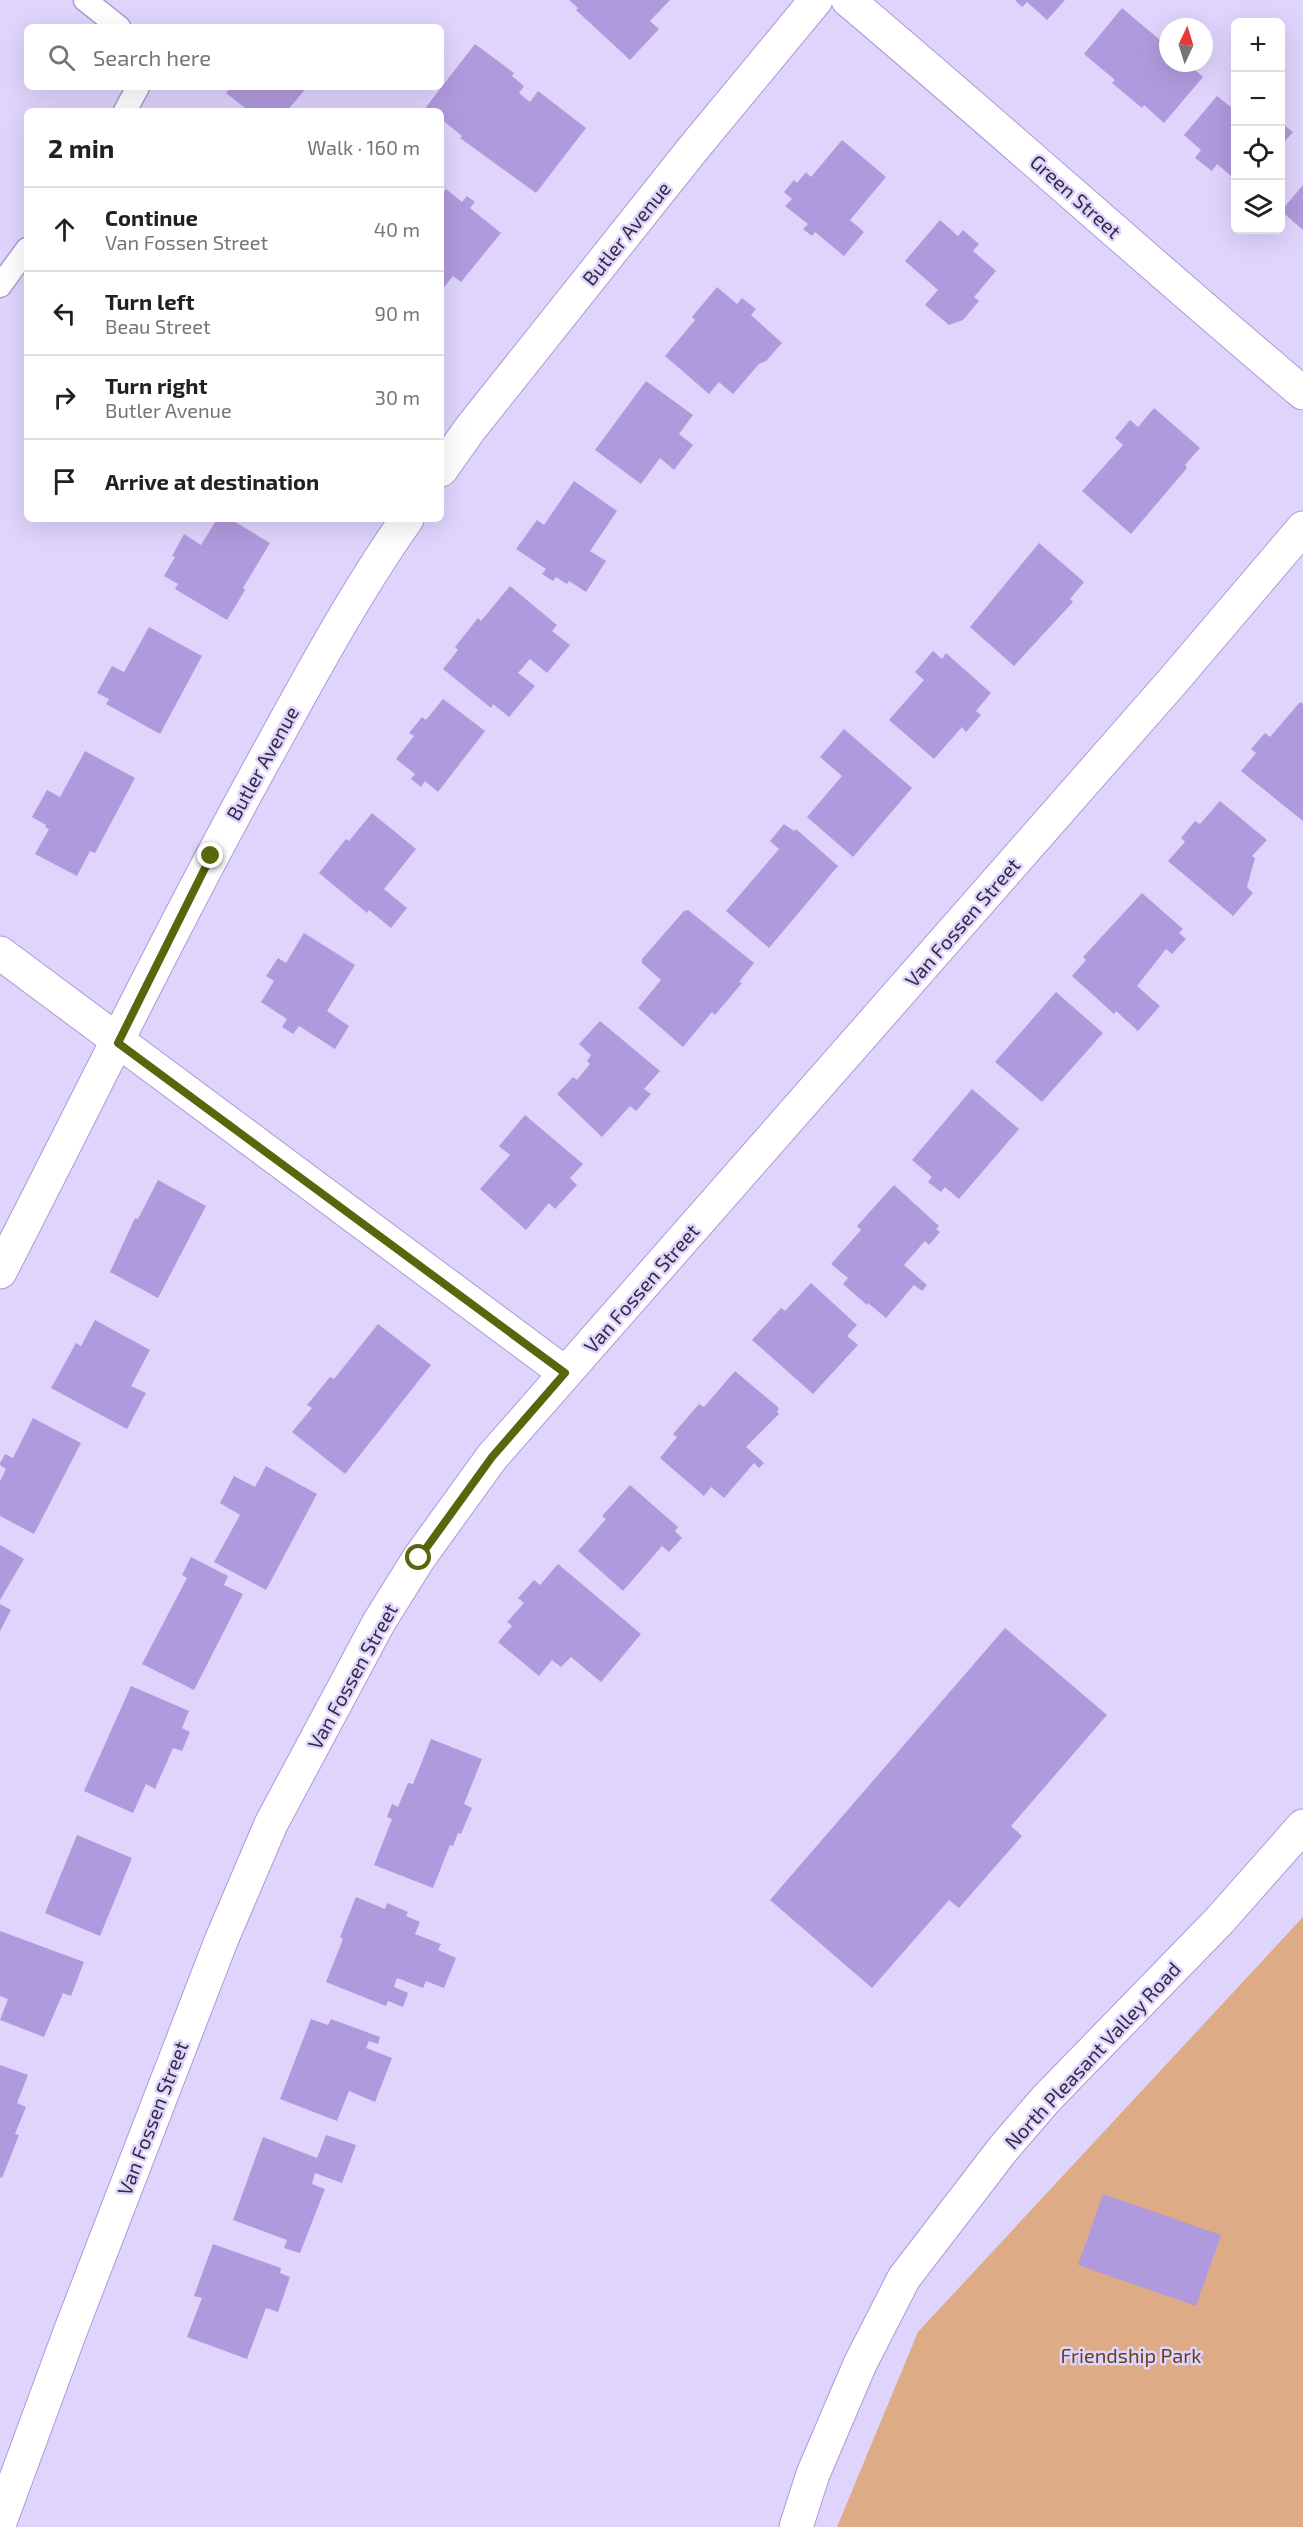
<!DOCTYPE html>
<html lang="en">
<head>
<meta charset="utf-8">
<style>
  :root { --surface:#fff; --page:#f2f2f2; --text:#202124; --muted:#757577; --line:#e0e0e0 }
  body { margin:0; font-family:"Exo 2",sans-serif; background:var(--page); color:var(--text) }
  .controls { position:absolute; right:18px; top:18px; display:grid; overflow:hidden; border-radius:9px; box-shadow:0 6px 24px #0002 }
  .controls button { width:54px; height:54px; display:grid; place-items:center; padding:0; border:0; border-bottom:2px solid var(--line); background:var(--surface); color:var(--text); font:30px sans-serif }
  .compass { position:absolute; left:1159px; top:18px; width:54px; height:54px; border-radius:50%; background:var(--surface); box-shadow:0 6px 24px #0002; rotate:4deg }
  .stop { position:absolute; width:18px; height:18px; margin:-14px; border:4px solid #59660c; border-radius:50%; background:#fff }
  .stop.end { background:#59660c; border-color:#fff; box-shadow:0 2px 6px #0008 }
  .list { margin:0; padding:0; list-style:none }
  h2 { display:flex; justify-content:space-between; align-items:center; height:78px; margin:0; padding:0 24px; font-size:26px }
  h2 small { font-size:20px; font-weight:400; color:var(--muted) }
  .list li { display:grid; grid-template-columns:39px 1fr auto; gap:18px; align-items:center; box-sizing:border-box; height:84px; padding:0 24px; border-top:2px solid var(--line) }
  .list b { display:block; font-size:22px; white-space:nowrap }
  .list p { margin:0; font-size:20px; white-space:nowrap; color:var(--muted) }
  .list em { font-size:20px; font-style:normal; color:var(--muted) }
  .icon { flex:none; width:33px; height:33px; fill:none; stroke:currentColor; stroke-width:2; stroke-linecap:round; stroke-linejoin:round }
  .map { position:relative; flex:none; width:1303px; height:2527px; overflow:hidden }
  .search { position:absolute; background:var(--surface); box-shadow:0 6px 24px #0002; left:24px; top:24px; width:420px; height:66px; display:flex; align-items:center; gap:15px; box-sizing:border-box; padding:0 21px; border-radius:9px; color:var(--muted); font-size:22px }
  .panel { position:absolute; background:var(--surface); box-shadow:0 6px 24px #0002; left:24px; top:108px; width:420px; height:414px; border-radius:9px }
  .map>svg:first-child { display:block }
  .green { fill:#ddac87 }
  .building { fill:#b09ade }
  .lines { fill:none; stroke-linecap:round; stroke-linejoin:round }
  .lane-casing { stroke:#ad99d8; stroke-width:25 }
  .street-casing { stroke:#ad99d8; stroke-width:35 }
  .secondary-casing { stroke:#ad99d8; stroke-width:35 }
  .lane { stroke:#fff; stroke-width:22 }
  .street { stroke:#fff; stroke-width:33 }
  .secondary { stroke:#fff; stroke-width:33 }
  .route { stroke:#59660c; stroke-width:8 }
  .labels { text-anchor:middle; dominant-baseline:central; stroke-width:5; stroke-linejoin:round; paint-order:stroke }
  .street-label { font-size:20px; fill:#342c45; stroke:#dfd4fc }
  .park-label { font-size:20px; fill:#693f1a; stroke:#dfd4fc }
</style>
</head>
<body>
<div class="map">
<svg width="1303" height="2527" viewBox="0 0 1303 2527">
  <rect width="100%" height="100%" fill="#dfd4fc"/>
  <path class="green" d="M 1303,1917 L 1303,2527 L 837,2527 L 918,2332 Z"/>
  <path class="building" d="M 569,0 L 670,0 L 650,21 L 659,29 L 630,60 L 576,10 L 578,8 Z
    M 1015,0 L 1065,0 L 1047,20 L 1027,2 L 1022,7 Z
    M 1122,8 L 1160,40 L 1168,30 L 1168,63 L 1187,63 L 1203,77 L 1164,123 L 1144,105 L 1142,108 L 1112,83 L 1115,80 L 1084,54 Z
    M 475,44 L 514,73 L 512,76 L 524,86 L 519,93 L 530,102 L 538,91 L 586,128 L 536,193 L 460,138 L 462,136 L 441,119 L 441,111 L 431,111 L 426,107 Z
    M 231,87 L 307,87 L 287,111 L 249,111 L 226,93 Z
    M 1217,96 L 1236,111 L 1236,180 L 1217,164 L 1212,171 L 1195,158 L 1201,150 L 1184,135 Z
    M 1280,122 L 1293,132 L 1280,147 Z
    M 842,140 L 886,177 L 850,220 L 864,232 L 844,256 L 815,232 L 812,236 L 803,229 L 808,224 L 785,206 L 792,199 L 784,192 L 794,180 L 797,183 L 806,172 L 811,177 Z
    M 1303,185 L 1303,230 L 1281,211 Z
    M 446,189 L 462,202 L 467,196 L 475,202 L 470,208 L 501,233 L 461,282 L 453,276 L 441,291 L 441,196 Z
    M 940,220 L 958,236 L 963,230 L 979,244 L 973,251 L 996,271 L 974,297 L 979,301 L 963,320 L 949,325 L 925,305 L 938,290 L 905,261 Z
    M 717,287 L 737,304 L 742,298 L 756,309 L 751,315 L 782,343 L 766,361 L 759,364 L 733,394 L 719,382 L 709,394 L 665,356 L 695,320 L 692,317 Z
    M 646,381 L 693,415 L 679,434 L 693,445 L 674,470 L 660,458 L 641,484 L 595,450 Z
    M 1154,408 L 1200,448 L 1185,465 L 1187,468 L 1131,534 L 1082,491 L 1123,445 L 1115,438 L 1130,420 L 1138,427 Z
    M 574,481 L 617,511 L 590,551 L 606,561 L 586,592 L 569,581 L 567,584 L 556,577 L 553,581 L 542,574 L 546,569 L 516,549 L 537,520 L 544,525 Z
    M 217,519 L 230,519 L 270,543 L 243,588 L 245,590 L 227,620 L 175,589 L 178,584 L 164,576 L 175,557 L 172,556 L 184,534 L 201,545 Z
    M 1039,543 L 1084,582 L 1070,599 L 1073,602 L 1014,666 L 970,627 Z
    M 510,586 L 557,625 L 552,631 L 570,645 L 547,673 L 530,659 L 518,673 L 535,686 L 509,717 L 493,704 L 491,708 L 443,669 L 458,650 L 455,647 L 478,618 L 481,621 Z
    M 149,627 L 202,656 L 160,734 L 106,704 L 109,699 L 97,693 L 112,666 L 124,672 Z
    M 933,651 L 942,659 L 946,653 L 991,693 L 976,711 L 981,715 L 966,732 L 962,727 L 934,759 L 889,720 L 924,680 L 915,672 Z
    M 443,699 L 485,731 L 438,792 L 425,781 L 421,787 L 411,779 L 415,774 L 396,759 L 414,736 L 409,733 L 422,717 L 426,720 Z
    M 1300,702 L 1303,704 L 1303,821 L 1241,771 L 1256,753 L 1251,749 L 1265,733 L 1270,737 Z
    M 844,729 L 912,788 L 853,857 L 807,817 L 842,776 L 820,757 Z
    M 85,751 L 135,778 L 95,853 L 90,851 L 77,876 L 35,854 L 49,829 L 45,827 L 46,825 L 32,817 L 47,790 L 60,797 Z
    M 1220,801 L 1267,840 L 1252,856 L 1255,858 L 1247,887 L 1253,893 L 1233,916 L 1168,861 L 1185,842 L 1181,838 L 1195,821 L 1200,824 Z
    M 372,813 L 416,849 L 384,889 L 407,908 L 391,928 L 369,910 L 367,913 L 319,873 L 346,839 L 349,841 Z
    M 784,824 L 794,831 L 796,829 L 838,866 L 769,948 L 726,911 L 779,849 L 770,841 Z
    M 1142,893 L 1183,929 L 1179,933 L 1186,939 L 1172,954 L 1166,949 L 1137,986 L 1160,1006 L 1138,1031 L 1116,1011 L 1114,1014 L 1072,976 L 1086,960 L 1083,957 Z
    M 688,910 L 754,963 L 739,982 L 742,983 L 715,1015 L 712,1012 L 683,1047 L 638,1008 L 661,980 L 642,963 L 642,959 L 684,911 Z
    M 304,933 L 355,965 L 327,1011 L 349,1026 L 335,1049 L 299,1026 L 293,1034 L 282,1027 L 287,1019 L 261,1002 L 274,981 L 266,976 L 278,958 L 286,963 Z
    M 1056,992 L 1103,1033 L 1042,1102 L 995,1062 Z
    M 600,1021 L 660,1071 L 644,1089 L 651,1094 L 636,1111 L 630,1106 L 602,1137 L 557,1094 L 573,1077 L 577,1080 L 590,1064 L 587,1061 L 591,1055 L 579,1044 Z
    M 972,1089 L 1019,1129 L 959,1199 L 945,1187 L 941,1192 L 928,1182 L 932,1177 L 912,1160 Z
    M 525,1115 L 583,1164 L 570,1178 L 577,1185 L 555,1209 L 549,1203 L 526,1230 L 480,1189 L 510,1155 L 499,1146 Z
    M 158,1180 L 206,1206 L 158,1298 L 110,1272 L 135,1218 L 138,1219 Z
    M 894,1185 L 939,1226 L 936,1229 L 940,1232 L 929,1245 L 925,1241 L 904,1265 L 927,1285 L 922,1291 L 914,1285 L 886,1318 L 868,1303 L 867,1305 L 843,1284 L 848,1278 L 831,1264 L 861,1230 L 857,1226 Z
    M 811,1283 L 857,1325 L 847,1336 L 858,1345 L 813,1394 L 752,1340 L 781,1308 L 785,1311 Z
    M 95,1320 L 150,1350 L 131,1386 L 146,1393 L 127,1429 L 51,1388 L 76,1343 L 81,1346 Z
    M 378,1324 L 431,1365 L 345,1474 L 292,1432 L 312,1408 L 307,1405 L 330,1377 L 334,1379 Z
    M 735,1371 L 779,1408 L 777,1412 L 779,1414 L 746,1447 L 764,1463 L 759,1468 L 754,1463 L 724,1498 L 711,1487 L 704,1496 L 660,1458 L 677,1437 L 673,1434 L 699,1404 L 704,1407 Z
    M 33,1418 L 81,1443 L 34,1534 L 0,1516 L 0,1481 L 6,1469 L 0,1465 L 0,1463 L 5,1454 L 13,1458 Z
    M 266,1466 L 317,1494 L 266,1590 L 214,1562 L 240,1515 L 220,1503 L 234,1476 L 255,1487 Z
    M 630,1485 L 678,1527 L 675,1531 L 682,1538 L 669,1552 L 662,1546 L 623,1591 L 578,1551 L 606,1519 L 602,1516 Z
    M 0,1545 L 24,1559 L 0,1600 Z
    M 191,1557 L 228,1576 L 224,1585 L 243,1594 L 194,1690 L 142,1664 L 187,1578 L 182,1575 Z
    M 558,1564 L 641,1634 L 601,1682 L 571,1657 L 561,1667 L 552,1660 L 539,1676 L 498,1642 L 512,1626 L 507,1622 L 524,1603 L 518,1598 L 534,1580 L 540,1585 Z
    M 0,1604 L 11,1610 L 0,1631 Z
    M 1005,1628 L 1107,1715 L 1011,1826 L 1022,1836 L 959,1908 L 949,1900 L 872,1988 L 770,1900 Z
    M 131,1686 L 189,1711 L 182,1728 L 190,1732 L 182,1751 L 173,1748 L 155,1789 L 146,1784 L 133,1813 L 84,1791 Z
    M 431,1739 L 482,1759 L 464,1804 L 472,1808 L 461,1834 L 458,1833 L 453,1846 L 450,1845 L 433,1888 L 374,1865 L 392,1819 L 387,1817 L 392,1804 L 398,1807 L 408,1783 L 413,1784 Z
    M 77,1835 L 132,1858 L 100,1936 L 45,1913 Z
    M 356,1897 L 385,1909 L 387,1903 L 408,1912 L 406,1916 L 420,1922 L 415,1934 L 441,1944 L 438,1950 L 456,1958 L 444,1988 L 426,1981 L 423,1988 L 397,1978 L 394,1987 L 408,1993 L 403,2007 L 388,2001 L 386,2006 L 326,1982 L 343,1939 L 340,1937 Z
    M 0,1931 L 84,1962 L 71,1996 L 63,1993 L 44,2037 L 0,2020 L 8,1999 L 0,1996 Z
    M 311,2019 L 328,2025 L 331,2019 L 380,2037 L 378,2044 L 369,2041 L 366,2048 L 392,2058 L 375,2102 L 349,2091 L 337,2121 L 280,2099 Z
    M 0,2065 L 28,2075 L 17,2103 L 26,2107 L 15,2134 L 19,2135 L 2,2178 L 0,2177 Z
    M 326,2135 L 356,2145 L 342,2183 L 315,2173 L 312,2184 L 325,2189 L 300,2253 L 284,2248 L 287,2240 L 233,2220 L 263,2137 L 317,2158 Z
    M 1103,2194 L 1221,2235 L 1196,2306 L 1078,2265 Z
    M 213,2244 L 281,2268 L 280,2273 L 290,2277 L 278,2312 L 266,2308 L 247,2359 L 187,2337 L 202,2298 L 194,2296 Z"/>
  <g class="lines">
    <g class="lane-casing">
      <path id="lane" d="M 85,0 L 119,27
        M 125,111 L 138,87
        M 0,286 L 27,249"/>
    </g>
    <g class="street-casing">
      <path id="street" d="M 441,470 L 470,429 L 692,150 L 816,0
        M 0,953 L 565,1373
        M 0,1272 C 89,1099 174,923 268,753 C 312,673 355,593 407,519
        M 0,2522 L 70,2332 L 221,1941 L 271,1824 L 379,1622 L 419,1558 L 492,1457 L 1172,682 L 1303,528
        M 796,2527 L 813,2474 L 860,2364 L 904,2278 L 1003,2149 L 1046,2099 L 1220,1920 L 1303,1826"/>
    </g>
    <g class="secondary-casing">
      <path id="secondary" d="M 848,0 C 1001,129 1150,264 1303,393"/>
    </g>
    <use href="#lane" class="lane"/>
    <use href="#street" class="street"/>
    <use href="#secondary" class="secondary"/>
  </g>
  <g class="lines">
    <path class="route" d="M 211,856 L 118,1043 L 565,1373 L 492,1457 L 419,1558"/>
  </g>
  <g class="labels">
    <g class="street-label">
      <text transform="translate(1076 196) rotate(42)">Green Street</text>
      <text transform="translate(626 233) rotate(-51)">Butler Avenue</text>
      <text transform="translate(262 763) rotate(-61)">Butler Avenue</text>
      <text transform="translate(962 922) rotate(-49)">Van Fossen Street</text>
      <text transform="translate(641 1288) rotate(-49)">Van Fossen Street</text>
      <text transform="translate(352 1676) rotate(-61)">Van Fossen Street</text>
      <text transform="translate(1092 2055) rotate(-47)">North Pleasant Valley Road</text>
      <text transform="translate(152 2118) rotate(-69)">Van Fossen Street</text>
    </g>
    <g class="park-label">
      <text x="1131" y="2355">Friendship Park</text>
    </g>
  </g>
</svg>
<div class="controls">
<button>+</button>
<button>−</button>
<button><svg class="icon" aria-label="locate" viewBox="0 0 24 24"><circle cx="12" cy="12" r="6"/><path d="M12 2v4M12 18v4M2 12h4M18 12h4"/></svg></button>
<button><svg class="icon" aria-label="layers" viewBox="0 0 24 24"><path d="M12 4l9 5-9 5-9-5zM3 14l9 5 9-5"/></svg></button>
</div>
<svg class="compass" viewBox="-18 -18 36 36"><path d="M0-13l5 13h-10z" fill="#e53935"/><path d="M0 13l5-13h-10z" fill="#757577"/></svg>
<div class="stop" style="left:419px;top:1558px"></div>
<div class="stop end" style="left:211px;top:856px"></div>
<div class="search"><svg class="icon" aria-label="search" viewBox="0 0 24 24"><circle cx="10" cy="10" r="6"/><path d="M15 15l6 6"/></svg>Search here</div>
<section class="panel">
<h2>2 min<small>Walk · 160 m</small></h2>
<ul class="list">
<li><svg class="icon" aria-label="ahead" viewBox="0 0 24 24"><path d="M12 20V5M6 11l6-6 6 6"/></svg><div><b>Continue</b><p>Van Fossen Street</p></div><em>40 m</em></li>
<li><svg class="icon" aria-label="left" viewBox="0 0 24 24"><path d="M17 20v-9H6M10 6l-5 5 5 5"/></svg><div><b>Turn left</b><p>Beau Street</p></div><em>90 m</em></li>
<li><svg class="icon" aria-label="right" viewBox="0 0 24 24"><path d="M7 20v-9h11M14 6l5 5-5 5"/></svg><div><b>Turn right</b><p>Butler Avenue</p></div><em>30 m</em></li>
<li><svg class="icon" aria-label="arrive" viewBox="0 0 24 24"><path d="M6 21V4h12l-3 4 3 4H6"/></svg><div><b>Arrive at destination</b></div></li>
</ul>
</section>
</div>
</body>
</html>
